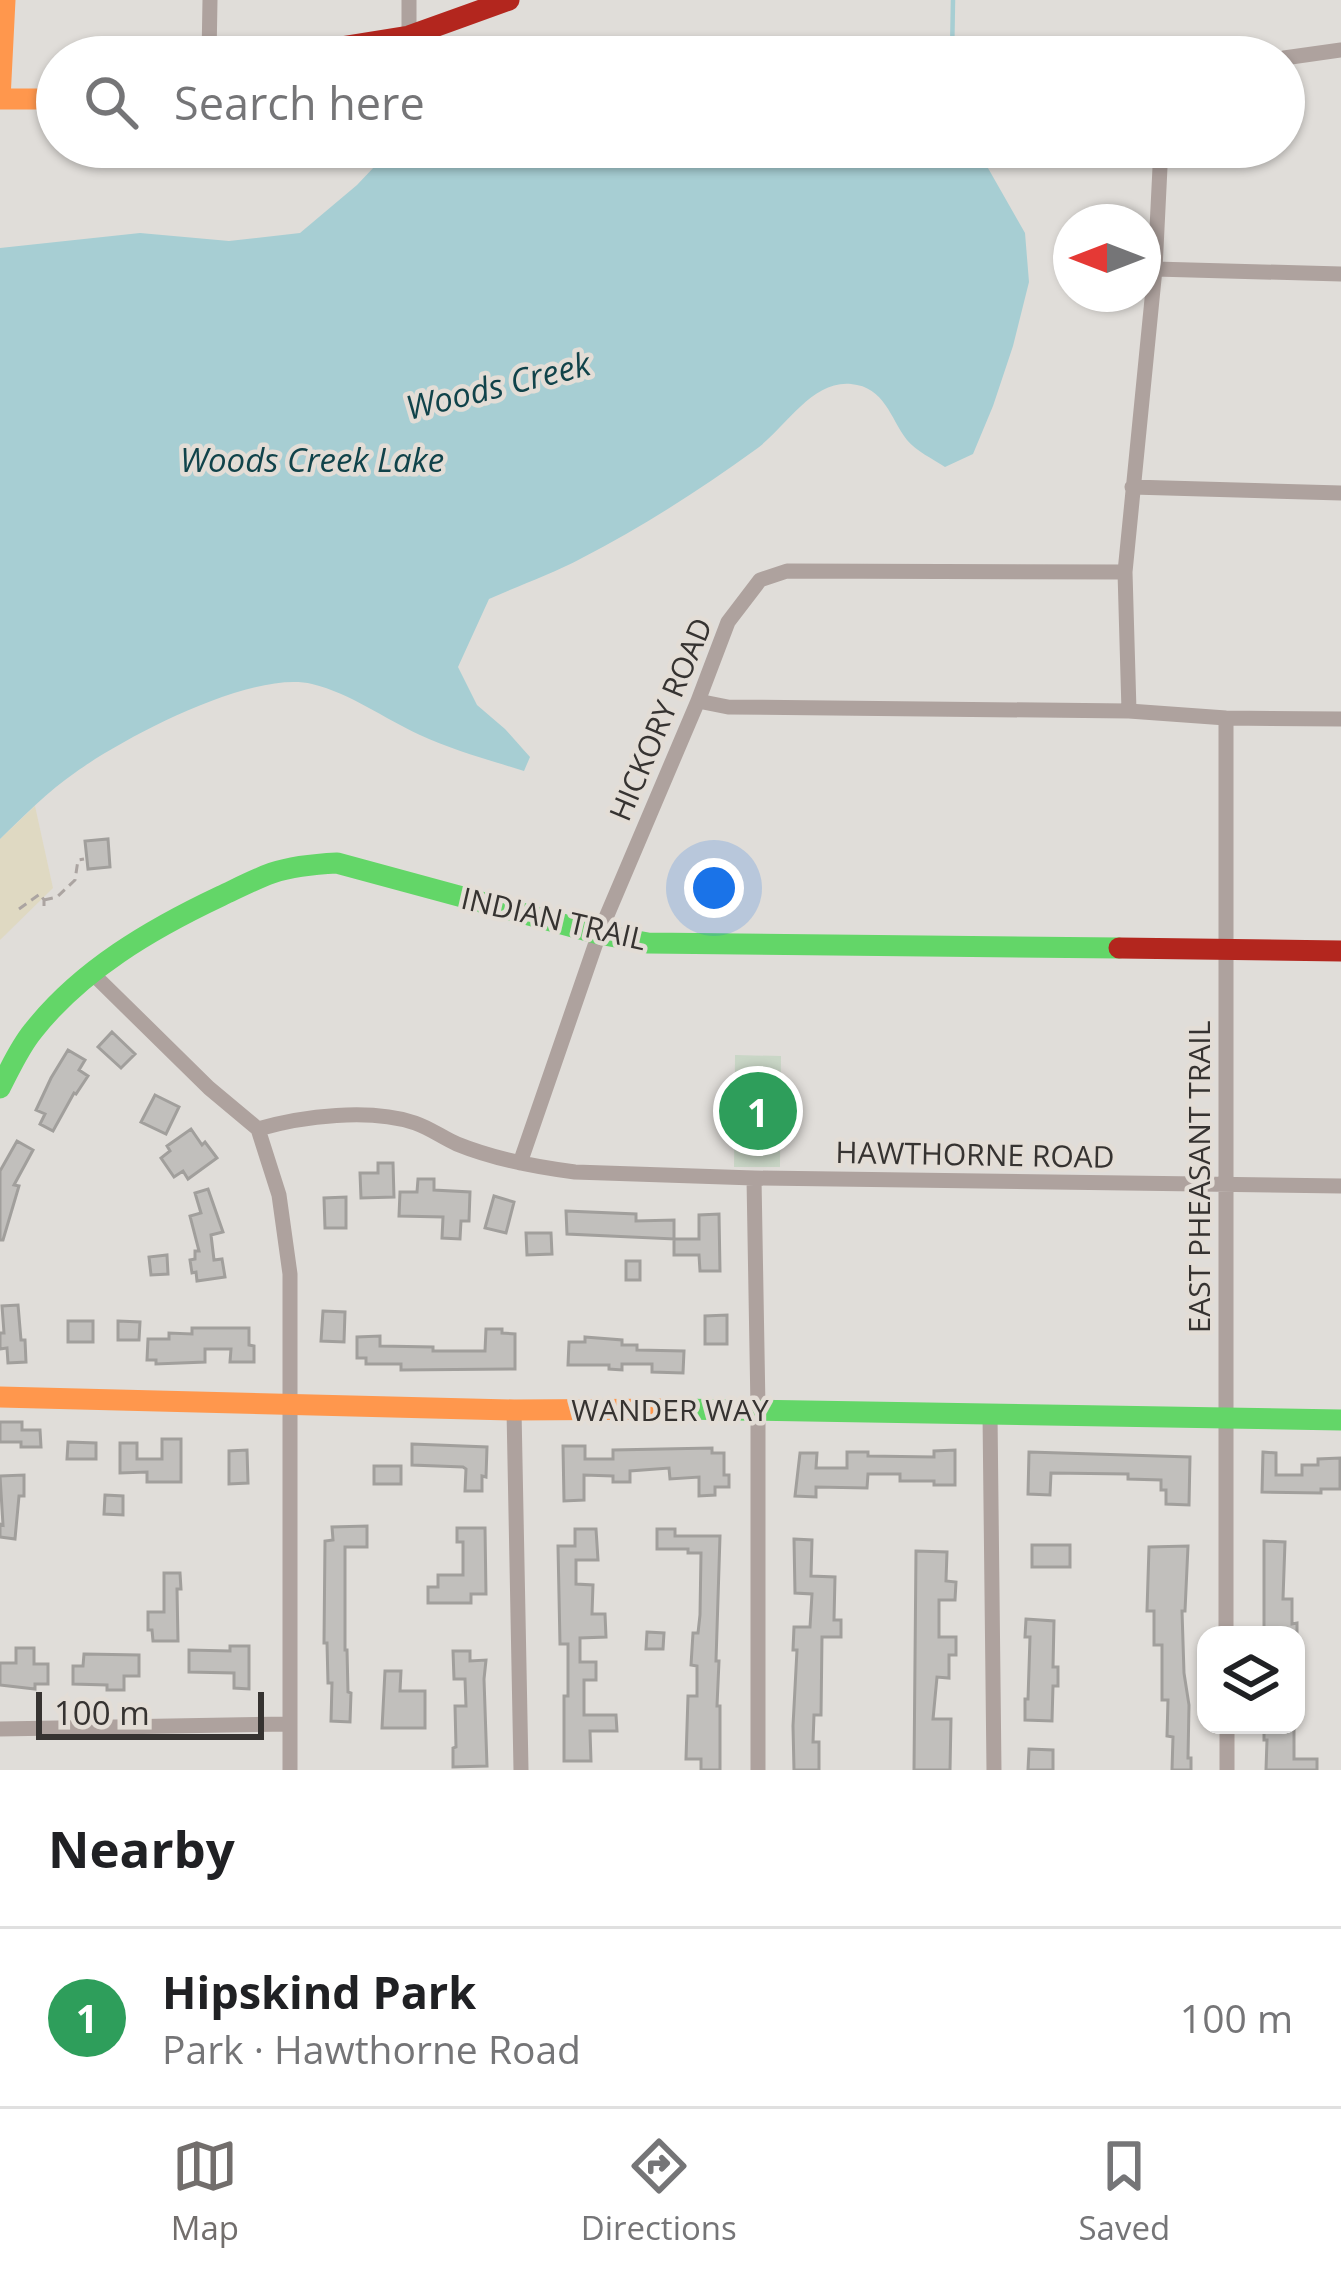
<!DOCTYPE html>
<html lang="en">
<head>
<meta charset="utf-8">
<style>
  :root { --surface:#fff; --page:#f2f2f2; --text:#202124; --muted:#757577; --line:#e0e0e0; --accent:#726e6c }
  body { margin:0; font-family:"Open Sans",sans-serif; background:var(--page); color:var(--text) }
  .controls { position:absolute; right:36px; bottom:36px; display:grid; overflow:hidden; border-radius:24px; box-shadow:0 3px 9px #0004 }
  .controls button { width:108px; height:108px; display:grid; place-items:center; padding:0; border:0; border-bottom:3px solid var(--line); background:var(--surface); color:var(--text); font:60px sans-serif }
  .compass { position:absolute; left:1053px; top:204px; width:108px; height:108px; border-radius:50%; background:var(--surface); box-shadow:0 3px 9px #0004; rotate:270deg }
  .scale { position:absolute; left:36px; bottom:30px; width:228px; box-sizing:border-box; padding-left:12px; border:6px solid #363331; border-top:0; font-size:33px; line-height:42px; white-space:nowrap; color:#363331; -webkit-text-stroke:9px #e3ddd6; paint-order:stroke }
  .you { position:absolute; left:714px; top:888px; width:42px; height:42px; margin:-30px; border:9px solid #fff; border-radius:50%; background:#1a73e8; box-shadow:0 0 0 18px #1a73e833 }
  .badge { display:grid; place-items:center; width:78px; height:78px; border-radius:50%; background:var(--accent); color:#fff; font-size:39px; font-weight:700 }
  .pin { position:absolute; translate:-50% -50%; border:6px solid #fff; box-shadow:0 3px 12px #0006 }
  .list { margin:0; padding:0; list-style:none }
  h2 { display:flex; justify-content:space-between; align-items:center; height:156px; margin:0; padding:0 48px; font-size:51px }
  h2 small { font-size:39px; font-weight:400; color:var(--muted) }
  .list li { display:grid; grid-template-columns:78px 1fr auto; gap:36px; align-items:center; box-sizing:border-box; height:180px; padding:0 48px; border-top:3px solid var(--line) }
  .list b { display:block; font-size:45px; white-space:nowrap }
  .list p { margin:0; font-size:39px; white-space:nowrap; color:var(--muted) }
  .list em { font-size:39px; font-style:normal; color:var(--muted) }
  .icon { flex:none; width:66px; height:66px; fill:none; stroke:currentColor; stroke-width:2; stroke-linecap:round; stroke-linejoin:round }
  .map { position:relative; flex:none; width:1341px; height:1770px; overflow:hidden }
  .search { position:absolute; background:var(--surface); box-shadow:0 3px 9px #0004; left:36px; right:36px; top:36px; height:132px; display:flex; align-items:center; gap:30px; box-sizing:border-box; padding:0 42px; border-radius:66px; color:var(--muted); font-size:45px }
  .sheet { height:336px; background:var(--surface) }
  nav { display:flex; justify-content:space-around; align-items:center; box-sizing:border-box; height:168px; border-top:3px solid var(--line); background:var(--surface); font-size:33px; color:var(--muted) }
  nav a { display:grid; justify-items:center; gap:6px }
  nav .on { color:var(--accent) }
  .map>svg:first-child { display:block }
  .green { fill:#c9d6c6 }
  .sand { fill:#dfd9c2 }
  .water { fill:#a7ced3 }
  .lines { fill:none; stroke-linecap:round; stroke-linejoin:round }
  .stream { stroke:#a7ced3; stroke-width:4.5 }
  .building { fill:#c1bfbc; stroke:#a19f9c; stroke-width:3 }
  .path { stroke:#aba4a1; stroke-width:3; stroke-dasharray:9 6; stroke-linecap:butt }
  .street { stroke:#aea29e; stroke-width:15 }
  .fast { stroke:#63d668; stroke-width:21 }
  .slow { stroke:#ff974d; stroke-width:21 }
  .jam { stroke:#b3261e; stroke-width:21 }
  .labels { text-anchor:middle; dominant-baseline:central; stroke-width:9; stroke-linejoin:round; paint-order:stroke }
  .street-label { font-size:30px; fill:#363331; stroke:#e3ddd6 }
  .water-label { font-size:33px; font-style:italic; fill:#10434a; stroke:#e3ddd6 }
</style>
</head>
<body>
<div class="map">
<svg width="1341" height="1770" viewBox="0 0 1341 1770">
  <rect width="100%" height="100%" fill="#e0ddd9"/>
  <path class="green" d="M 735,1055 L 781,1056 L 780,1167 L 734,1167 Z"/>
  <path class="sand" d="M 35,806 L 53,888 L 0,940 L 0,839 Z"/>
  <path class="water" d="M 393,147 L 976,147 L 1025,233 L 1029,282 L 1013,346 L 993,406 L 973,454 L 945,467 C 933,459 916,451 907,440 C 890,418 885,387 851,384 C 811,380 784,430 755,450 C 700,490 642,527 582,558 C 552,574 520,585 489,599 L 458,667 L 477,705 L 505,729 L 530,757 L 524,771 C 489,760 452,750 420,735 C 383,718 352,694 312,684 C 252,670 125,737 76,772 C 48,791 24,816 0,839 L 0,248 L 140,233 L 229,241 L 300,233 L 357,185 Z"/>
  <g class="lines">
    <path class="stream" d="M 952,57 L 953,0"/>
  </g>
  <path class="building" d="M 108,839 L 110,867 L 88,869 L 85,841 Z
    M 112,1032 L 135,1054 L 121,1068 L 98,1047 Z
    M 68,1050 L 85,1060 L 79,1070 L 88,1076 L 76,1094 L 74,1093 L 53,1131 L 40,1124 L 45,1114 L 36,1110 L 51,1078 Z
    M 155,1095 L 179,1107 L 166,1134 L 141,1122 Z
    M 191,1129 L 202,1145 L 205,1142 L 217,1158 L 188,1179 L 183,1171 L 174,1177 L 161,1158 L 170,1151 L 167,1146 Z
    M 17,1141 L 33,1150 L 14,1185 L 19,1186 L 3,1240 L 0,1240 L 0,1171 Z
    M 378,1163 L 393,1163 L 394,1197 L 361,1198 L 360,1173 L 378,1173 Z
    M 418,1179 L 434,1179 L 434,1190 L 470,1192 L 469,1221 L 461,1221 L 460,1239 L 442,1238 L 443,1217 L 399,1216 L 400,1192 L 417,1192 Z
    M 208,1189 L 223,1232 L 211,1235 L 214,1260 L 222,1259 L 225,1277 L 197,1281 L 196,1272 L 192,1273 L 190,1260 L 195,1259 L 195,1251 L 199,1251 L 190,1216 L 201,1213 L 195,1193 Z
    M 494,1196 L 514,1202 L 506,1233 L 485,1228 Z
    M 346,1197 L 346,1228 L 325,1228 L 324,1198 Z
    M 566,1211 L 636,1214 L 636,1221 L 674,1220 L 674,1239 L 567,1234 Z
    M 719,1214 L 720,1271 L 700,1271 L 699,1255 L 674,1255 L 674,1239 L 699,1239 L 699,1215 Z
    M 526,1233 L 551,1233 L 552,1254 L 527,1255 Z
    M 167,1255 L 168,1274 L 151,1275 L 149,1257 Z
    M 626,1261 L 640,1261 L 640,1280 L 626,1280 Z
    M 18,1305 L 21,1340 L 25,1340 L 26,1362 L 8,1363 L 7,1348 L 0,1349 L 0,1333 L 4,1333 L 2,1306 Z
    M 323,1311 L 345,1312 L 344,1342 L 321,1341 Z
    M 727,1315 L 727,1344 L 705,1344 L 705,1316 Z
    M 68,1321 L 93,1321 L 93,1342 L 68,1342 Z
    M 118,1321 L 140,1322 L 139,1340 L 118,1340 Z
    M 192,1328 L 249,1328 L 249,1345 L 254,1346 L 254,1362 L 230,1362 L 231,1349 L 205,1349 L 205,1362 L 156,1364 L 156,1360 L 147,1360 L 148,1339 L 169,1339 L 169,1333 L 192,1334 Z
    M 486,1329 L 502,1329 L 502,1333 L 515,1334 L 515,1369 L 401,1370 L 401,1364 L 366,1364 L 366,1358 L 357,1358 L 357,1337 L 380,1336 L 380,1346 L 433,1347 L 433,1351 L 485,1351 Z
    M 585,1337 L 622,1340 L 622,1345 L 637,1345 L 637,1350 L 684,1351 L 683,1373 L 652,1372 L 652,1364 L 622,1364 L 622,1370 L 609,1369 L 609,1365 L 568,1365 L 569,1342 L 585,1342 Z
    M 0,1422 L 22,1422 L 22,1430 L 40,1430 L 41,1447 L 21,1447 L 21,1442 L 0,1442 Z
    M 162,1439 L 181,1439 L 181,1482 L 147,1482 L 147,1472 L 120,1473 L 120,1443 L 137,1443 L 137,1459 L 162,1459 Z
    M 68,1442 L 96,1443 L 96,1459 L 67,1459 Z
    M 412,1444 L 487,1447 L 486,1477 L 482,1476 L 482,1491 L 465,1491 L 466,1469 L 463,1467 L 412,1465 Z
    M 563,1446 L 585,1446 L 585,1459 L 613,1459 L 613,1450 L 712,1448 L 712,1453 L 724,1453 L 724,1475 L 729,1475 L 729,1487 L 715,1487 L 715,1495 L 699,1496 L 699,1477 L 670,1479 L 669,1468 L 630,1471 L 630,1482 L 613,1482 L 613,1476 L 584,1475 L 584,1500 L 564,1501 Z
    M 247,1450 L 248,1483 L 229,1484 L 229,1451 Z
    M 955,1450 L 955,1485 L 934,1485 L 934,1481 L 900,1481 L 900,1474 L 868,1474 L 867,1488 L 816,1487 L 816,1497 L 795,1496 L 800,1453 L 817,1453 L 816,1468 L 847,1468 L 847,1452 L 868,1452 L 868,1456 L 934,1457 L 934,1451 Z
    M 1029,1452 L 1190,1457 L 1189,1505 L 1166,1504 L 1166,1490 L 1161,1490 L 1161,1480 L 1128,1479 L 1128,1474 L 1051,1473 L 1050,1495 L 1028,1494 Z
    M 1263,1452 L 1276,1453 L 1276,1475 L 1302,1475 L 1302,1465 L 1318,1465 L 1318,1459 L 1340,1458 L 1340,1489 L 1321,1489 L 1321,1493 L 1262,1492 Z
    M 374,1466 L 401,1466 L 401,1484 L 374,1484 Z
    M 24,1475 L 24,1496 L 19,1496 L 15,1539 L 0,1537 L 0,1524 L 3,1525 L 0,1476 Z
    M 105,1495 L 123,1496 L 123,1515 L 104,1514 Z
    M 367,1526 L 367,1547 L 345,1547 L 345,1650 L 347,1650 L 348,1692 L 351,1693 L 350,1722 L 331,1721 L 332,1683 L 328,1683 L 327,1643 L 324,1643 L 325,1541 L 333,1540 L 332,1527 Z
    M 457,1528 L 485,1528 L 486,1594 L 471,1594 L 471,1603 L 428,1603 L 428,1587 L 438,1587 L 438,1575 L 463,1575 L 463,1542 L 457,1542 Z
    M 575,1529 L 596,1529 L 598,1560 L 576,1560 L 576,1584 L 593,1585 L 592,1614 L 605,1614 L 606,1637 L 580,1638 L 580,1662 L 596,1662 L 596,1680 L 584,1680 L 584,1715 L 616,1715 L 617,1731 L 590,1731 L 591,1761 L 564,1761 L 564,1696 L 568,1696 L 568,1644 L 560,1644 L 558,1546 L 575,1546 Z
    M 657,1529 L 675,1529 L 675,1536 L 720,1536 L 716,1661 L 719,1661 L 717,1706 L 720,1706 L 720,1770 L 701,1770 L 701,1759 L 686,1759 L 688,1696 L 697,1696 L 697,1666 L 691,1665 L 693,1633 L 698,1633 L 700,1615 L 701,1553 L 688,1553 L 688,1549 L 657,1549 Z
    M 794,1539 L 812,1540 L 811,1576 L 835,1577 L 834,1620 L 841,1620 L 841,1637 L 822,1637 L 821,1715 L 814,1715 L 813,1742 L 819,1742 L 819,1770 L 794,1770 L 793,1726 L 797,1650 L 793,1650 L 794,1627 L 810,1627 L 812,1594 L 795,1593 Z
    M 1264,1541 L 1285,1542 L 1283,1599 L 1292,1599 L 1292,1624 L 1297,1623 L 1297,1635 L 1264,1635 Z
    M 1032,1545 L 1070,1545 L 1070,1567 L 1032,1567 Z
    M 1188,1546 L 1185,1611 L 1182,1611 L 1184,1673 L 1189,1705 L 1188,1758 L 1191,1758 L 1191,1770 L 1172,1770 L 1173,1737 L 1167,1736 L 1168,1700 L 1162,1700 L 1162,1645 L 1154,1645 L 1154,1611 L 1147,1611 L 1149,1547 Z
    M 916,1551 L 947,1552 L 946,1581 L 956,1582 L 955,1600 L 939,1600 L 939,1637 L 956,1637 L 956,1655 L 949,1655 L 949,1678 L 937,1677 L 933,1719 L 951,1719 L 950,1770 L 914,1770 Z
    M 164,1573 L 180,1573 L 181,1589 L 177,1589 L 178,1641 L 153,1641 L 152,1630 L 148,1630 L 148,1612 L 164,1612 Z
    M 1026,1619 L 1054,1621 L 1053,1667 L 1058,1667 L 1058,1686 L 1053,1686 L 1052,1721 L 1025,1720 L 1025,1699 L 1028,1699 L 1030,1637 L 1025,1637 Z
    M 647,1632 L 664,1633 L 663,1649 L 646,1649 Z
    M 230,1646 L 249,1646 L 249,1689 L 234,1688 L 234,1673 L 189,1672 L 189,1650 L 230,1651 Z
    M 16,1648 L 34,1648 L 34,1664 L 48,1664 L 48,1684 L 35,1684 L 35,1689 L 0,1685 L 0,1663 L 16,1663 Z
    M 453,1651 L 470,1651 L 470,1661 L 486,1660 L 484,1679 L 487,1766 L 453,1767 L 453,1748 L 456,1747 L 455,1706 L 466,1706 L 465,1679 L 454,1679 Z
    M 84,1654 L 139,1655 L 139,1676 L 124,1676 L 124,1690 L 107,1690 L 107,1685 L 73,1684 L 73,1666 L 83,1666 Z
    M 385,1671 L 401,1671 L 400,1691 L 425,1691 L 425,1728 L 382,1728 Z
    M 1264,1725 L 1287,1725 L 1287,1729 L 1294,1730 L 1294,1759 L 1317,1759 L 1317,1770 L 1266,1770 L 1267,1740 L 1264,1740 Z
    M 1029,1749 L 1053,1750 L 1053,1770 L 1028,1770 Z"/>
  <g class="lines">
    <path class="path" d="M 455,40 L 496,48 L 600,43 L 856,48 L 895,57
      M 44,900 L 57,897 L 75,880 L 78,860 L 84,859
      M 19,909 L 40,894 L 44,900 L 44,909"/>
    <path class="street" d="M 409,36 L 409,0
      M 209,57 L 210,0
      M 1284,58 L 1341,50
      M 1155,269 L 1341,274
      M 1132,487 L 1341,493
      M 698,701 L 728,707 L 1129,711 L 1226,718 L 1341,719
      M 1129,711 L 1125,572 L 1155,269 L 1161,147
      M 1226,718 L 1226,1635
      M 91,972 L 209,1088 L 258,1129 L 279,1195 L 290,1274 L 290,1770
      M 258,1129 C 303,1116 370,1108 415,1123 C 430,1128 443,1138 457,1144 C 494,1159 535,1167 575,1172 L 754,1178 L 1341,1186
      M 520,1163 L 599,934 L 698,701 L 728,622 L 760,580 L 787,571 L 1125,572
      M 754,1178 L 758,1408 L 758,1770
      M 514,1410 L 521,1770
      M 990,1414 L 994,1770
      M 1227,1725 L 1227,1770
      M 0,1729 L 290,1724"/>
    <path class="fast" d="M 0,1088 C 10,1069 19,1048 33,1031 C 81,970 151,929 221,896 C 238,888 255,879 272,873 C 293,866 315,864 337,863 L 599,934 L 648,943 L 1119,948
      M 681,1409 L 1341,1420"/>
    <path class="slow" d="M 5,0 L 0,99 L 57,99
      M 0,1397 L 514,1410 L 681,1409"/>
    <path class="jam" d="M 278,57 L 409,36 L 509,0
      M 1119,948 L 1341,951"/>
  </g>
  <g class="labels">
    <g class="street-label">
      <text transform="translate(660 719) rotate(-67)">HICKORY ROAD</text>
      <text transform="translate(554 918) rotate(13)">INDIAN TRAIL</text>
      <text transform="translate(975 1154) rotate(1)">HAWTHORNE ROAD</text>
      <text transform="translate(1198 1177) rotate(-90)">EAST PHEASANT TRAIL</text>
      <text x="670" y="1409">WANDER WAY</text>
    </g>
    <g class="water-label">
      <text transform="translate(498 385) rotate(-14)">Woods Creek</text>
      <text x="312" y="459">Woods Creek Lake</text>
    </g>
  </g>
</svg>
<div class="controls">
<button><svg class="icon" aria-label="layers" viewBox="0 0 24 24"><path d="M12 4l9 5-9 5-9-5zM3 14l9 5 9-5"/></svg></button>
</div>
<svg class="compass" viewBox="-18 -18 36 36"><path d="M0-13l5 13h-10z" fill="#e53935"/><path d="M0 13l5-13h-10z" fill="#757577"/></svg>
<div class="scale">100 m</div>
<div class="you"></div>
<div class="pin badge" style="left:758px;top:1111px;background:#2e9e5b">1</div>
<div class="search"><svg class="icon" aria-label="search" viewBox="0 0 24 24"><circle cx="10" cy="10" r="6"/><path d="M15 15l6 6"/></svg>Search here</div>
</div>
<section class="sheet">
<h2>Nearby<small></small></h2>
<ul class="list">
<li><span class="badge" style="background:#2e9e5b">1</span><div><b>Hipskind Park</b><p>Park · Hawthorne Road</p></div><em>100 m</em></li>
</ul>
</section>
<nav>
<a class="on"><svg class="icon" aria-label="map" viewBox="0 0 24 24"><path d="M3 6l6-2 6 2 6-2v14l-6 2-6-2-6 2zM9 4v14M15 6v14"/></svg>Map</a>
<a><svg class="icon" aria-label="directions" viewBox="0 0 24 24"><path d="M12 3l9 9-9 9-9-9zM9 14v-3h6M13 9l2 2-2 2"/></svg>Directions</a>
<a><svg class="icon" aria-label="saved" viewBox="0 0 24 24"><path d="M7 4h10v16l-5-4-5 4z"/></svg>Saved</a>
</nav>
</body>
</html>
